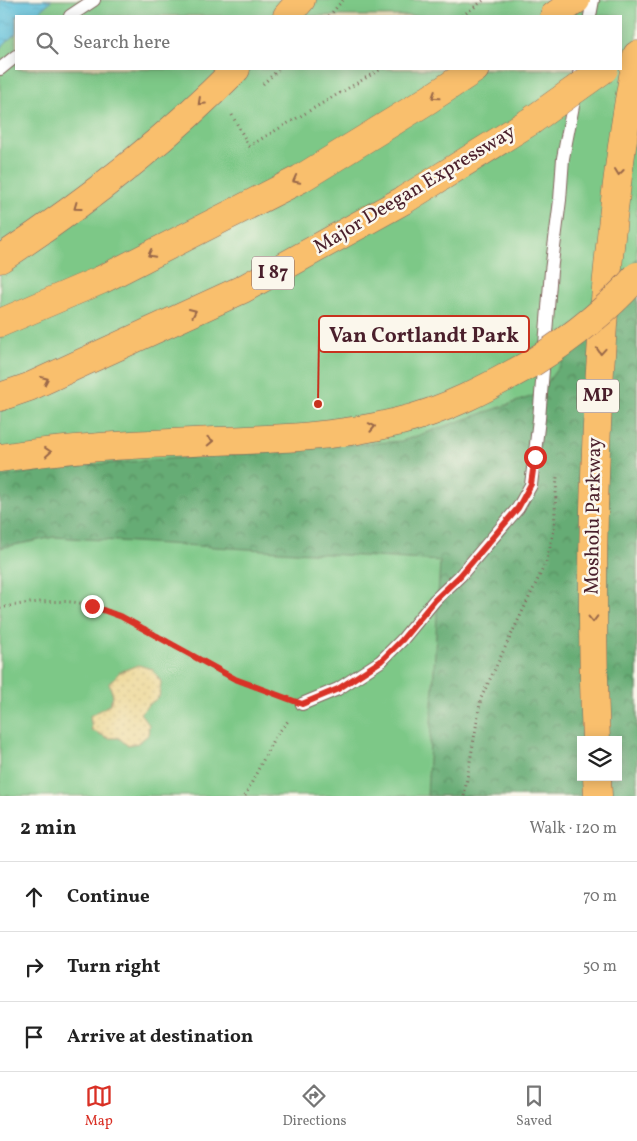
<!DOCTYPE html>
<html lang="en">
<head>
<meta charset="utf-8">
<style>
  :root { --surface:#fff; --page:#f2f2f2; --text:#222; --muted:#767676; --line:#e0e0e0; --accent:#d93025 }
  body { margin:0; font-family:Vollkorn,serif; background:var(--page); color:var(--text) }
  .controls { position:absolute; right:15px; bottom:15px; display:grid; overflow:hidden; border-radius:0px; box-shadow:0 2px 12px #0003 }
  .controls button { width:45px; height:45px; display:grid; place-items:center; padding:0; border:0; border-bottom:1px solid var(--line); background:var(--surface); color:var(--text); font:25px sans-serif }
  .stop { position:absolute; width:15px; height:15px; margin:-11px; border:4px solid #d93025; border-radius:50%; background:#fff }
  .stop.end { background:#d93025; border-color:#fff; box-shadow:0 1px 5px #0008 }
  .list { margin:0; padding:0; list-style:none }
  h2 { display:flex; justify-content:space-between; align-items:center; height:65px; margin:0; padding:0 20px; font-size:21px }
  h2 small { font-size:16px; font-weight:400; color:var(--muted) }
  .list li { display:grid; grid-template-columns:32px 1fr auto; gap:15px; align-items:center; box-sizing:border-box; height:70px; padding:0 20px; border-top:1px solid var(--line) }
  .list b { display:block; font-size:19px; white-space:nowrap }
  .list em { font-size:16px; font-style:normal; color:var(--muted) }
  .icon { flex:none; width:28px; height:28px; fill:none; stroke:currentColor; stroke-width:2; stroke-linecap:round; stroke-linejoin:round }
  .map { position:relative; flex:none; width:637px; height:796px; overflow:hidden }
  .search { position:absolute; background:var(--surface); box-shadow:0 2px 12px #0003; left:15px; right:15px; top:15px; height:55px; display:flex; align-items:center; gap:12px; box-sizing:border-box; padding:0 18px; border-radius:0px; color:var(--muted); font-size:19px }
  .sheet { height:275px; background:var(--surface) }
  nav { display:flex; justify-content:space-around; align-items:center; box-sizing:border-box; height:70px; border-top:1px solid var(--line); background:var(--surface); font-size:14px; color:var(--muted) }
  nav a { display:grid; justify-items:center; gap:2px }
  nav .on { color:var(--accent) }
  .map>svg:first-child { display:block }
  .green { fill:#7dc887; stroke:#647459; fill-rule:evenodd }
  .forest { fill:url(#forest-crowns); stroke:#586650; fill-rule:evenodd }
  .sand { fill:url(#sand-dots); stroke:#9c7c64 }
  .water { fill:url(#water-ripples); stroke:#547084 }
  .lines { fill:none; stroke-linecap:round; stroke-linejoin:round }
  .service-casing { stroke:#83625d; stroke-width:14 }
  .motorway-casing { stroke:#83625d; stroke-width:29 }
  .path { stroke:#83625d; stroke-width:3; stroke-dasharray:1 4; stroke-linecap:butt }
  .service { stroke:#fff; stroke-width:12 }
  .motorway { stroke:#f9bf6d; stroke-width:28 }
  .motorway-bridge-casing { stroke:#83625d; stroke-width:29; stroke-linecap:butt }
  .motorway-bridge { stroke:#f9bf6d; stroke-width:28 }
  .oneway { stroke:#996749 }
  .route { stroke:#d93025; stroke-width:6 }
  .labels { text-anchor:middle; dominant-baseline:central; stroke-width:5; stroke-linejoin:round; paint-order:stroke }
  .shield { fill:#fbf7ec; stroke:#7f6065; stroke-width:1 }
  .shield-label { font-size:19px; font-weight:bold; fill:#4a1f2b }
  .street-label { font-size:20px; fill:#4a1f2b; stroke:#fbf7ec }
  .leader { fill:none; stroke:#c8321e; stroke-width:2 }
  .callout-dot { fill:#c8321e; stroke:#fbf7ec; stroke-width:2 }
  .callout { fill:#fbf7ec; stroke:#c8321e; stroke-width:2 }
  .callout-label { font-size:21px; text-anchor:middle; font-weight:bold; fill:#4a1f2b }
</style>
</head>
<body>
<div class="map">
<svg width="637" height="796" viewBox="0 0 637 796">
  <defs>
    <pattern id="forest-crowns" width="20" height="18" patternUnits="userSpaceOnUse" patternTransform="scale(1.25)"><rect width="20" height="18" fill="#66ac74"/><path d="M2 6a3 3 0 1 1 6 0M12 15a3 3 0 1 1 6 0" fill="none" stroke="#568b5f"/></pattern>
    <pattern id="sand-dots" width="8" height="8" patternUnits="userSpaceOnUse" patternTransform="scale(1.25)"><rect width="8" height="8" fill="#eeda9e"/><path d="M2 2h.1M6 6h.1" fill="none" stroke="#cebb88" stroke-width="1.8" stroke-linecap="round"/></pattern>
    <pattern id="water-ripples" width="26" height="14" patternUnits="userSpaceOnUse" patternTransform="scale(1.25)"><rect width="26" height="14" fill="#5ec1dc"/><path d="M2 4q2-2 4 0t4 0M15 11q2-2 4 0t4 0" fill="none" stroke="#53a5bd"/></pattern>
  </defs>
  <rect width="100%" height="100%" fill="#fbf7ec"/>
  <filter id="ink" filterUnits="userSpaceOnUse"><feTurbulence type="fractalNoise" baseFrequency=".02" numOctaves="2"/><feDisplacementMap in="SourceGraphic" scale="10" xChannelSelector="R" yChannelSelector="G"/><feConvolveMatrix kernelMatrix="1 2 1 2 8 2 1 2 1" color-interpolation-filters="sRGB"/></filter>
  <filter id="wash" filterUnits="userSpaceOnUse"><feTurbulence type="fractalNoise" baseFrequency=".0096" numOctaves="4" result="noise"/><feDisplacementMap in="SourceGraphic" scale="20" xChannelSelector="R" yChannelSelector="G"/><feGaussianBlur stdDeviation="1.12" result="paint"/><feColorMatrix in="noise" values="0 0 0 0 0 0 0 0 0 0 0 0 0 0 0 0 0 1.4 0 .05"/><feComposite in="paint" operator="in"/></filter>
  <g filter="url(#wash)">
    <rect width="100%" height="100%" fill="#ecdebb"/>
    <path class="green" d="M 0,0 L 637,0 L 637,796 L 0,796 ZM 16,16 L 621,16 L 621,69 L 16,69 ZM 581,740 L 618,740 L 618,777 L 581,777 Z"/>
    <path class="forest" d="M 637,258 L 637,796 L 427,796 L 440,561 L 54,537 L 0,548 L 0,477 L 63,467 L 402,441 L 539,394 ZM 581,740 L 618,740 L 618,777 L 581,777 Z"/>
    <path class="sand" d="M 138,665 L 152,669 L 161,682 L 159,697 L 148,705 L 140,713 L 149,725 L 148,735 L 138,743 L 127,745 L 119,738 L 108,738 L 92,730 L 90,716 L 109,705 L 113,696 L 109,683 L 120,672 Z"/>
    <path class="water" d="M 0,0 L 52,0 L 34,16 L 16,16 L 16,33 L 0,48 Z"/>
  </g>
  <g filter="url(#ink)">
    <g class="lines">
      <g class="service-casing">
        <path id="service" d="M 70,16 L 94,0
          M 590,16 L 593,0
          M 0,69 L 16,56
          M 302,704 L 338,689 L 381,661 L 402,640 L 435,600 L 460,576 L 518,508 L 531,485 L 539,419 L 551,271 L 560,200 L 563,158 L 580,69"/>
      </g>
      <g class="motorway-casing">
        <path id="motorway" d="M 287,16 L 301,0
          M 554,16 L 576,0
          M 0,259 C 85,203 165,141 236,69
          M 0,323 L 101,280 L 300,179 L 428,100 L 475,69
          M 0,397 L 29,387 L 243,289 L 404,200 L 531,121
          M 0,458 C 71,447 144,444 216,441 C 276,439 338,437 397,422 C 445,411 489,387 532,363
          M 596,740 C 590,601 593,463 603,325 C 610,234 620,144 637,55
          M 597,777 L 598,796"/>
      </g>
      <path class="path" d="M 329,16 L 343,0
        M 462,16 L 484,0
        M 263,84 L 279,69
        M 232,115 L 249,146 L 381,69
        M 0,608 C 24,603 48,600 72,602 C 126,607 186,656 234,679 C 249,686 266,690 281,696
        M 245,796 L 274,738 L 288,721
        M 464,796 L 481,698 L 547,560 L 554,529 L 557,477"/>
      <use href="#service" class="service"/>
      <use href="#motorway" class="motorway"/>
      <g class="motorway-bridge-casing">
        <path id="motorway-bridge" d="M 531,121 L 604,69
          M 532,363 C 571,338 607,311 637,276"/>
      </g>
      <use href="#motorway-bridge" class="motorway-bridge"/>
    </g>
    <defs><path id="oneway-chevron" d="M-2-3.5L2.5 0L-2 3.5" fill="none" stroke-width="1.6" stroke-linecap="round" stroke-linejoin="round" transform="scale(1.25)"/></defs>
    <g class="oneway">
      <use href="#oneway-chevron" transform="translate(435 96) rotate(147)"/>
      <use href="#oneway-chevron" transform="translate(201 102) rotate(137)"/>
      <use href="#oneway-chevron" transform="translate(619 172) rotate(97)"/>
      <use href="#oneway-chevron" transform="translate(296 180) rotate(152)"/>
      <use href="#oneway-chevron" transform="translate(77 207) rotate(144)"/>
      <use href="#oneway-chevron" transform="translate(151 254) rotate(153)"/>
      <use href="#oneway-chevron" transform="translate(193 312) rotate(-25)"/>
      <use href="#oneway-chevron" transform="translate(601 351) rotate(94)"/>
      <use href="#oneway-chevron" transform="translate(45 380) rotate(-25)"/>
      <use href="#oneway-chevron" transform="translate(372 427) rotate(-11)"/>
      <use href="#oneway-chevron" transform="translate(210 441) rotate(-2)"/>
      <use href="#oneway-chevron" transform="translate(48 452) rotate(-5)"/>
      <use href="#oneway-chevron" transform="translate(593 619) rotate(89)"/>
    </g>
  </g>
  <g class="lines" filter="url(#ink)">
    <path class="route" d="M 92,606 L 122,617 L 235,679 L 302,704 L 338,689 L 381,661 L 402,640 L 435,600 L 460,576 L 518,508 L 531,484 L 535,457"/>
  </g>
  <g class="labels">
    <g class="shield">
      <rect x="252" y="256.5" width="42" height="33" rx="4"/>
      <rect x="577" y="379.5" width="42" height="33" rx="4"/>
    </g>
    <g class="shield-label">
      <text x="273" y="273">I 87</text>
      <text x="598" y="396">MP</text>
    </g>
    <g class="street-label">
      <text transform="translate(415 190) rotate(-31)">Major Deegan Expressway</text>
      <text transform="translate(594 516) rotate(-89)">Mosholu Parkway</text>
    </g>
  </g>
  <path class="leader" d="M318 404L319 334"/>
  <circle class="callout-dot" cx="318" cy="404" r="5"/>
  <rect class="callout" x="319" y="316" width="210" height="36" rx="5"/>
  <g class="callout-label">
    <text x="424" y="342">Van Cortlandt Park</text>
  </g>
</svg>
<div class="controls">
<button><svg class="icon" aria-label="layers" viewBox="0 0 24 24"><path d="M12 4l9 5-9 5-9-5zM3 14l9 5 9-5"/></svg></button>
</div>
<div class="stop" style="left:535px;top:457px"></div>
<div class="stop end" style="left:92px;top:606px"></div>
<div class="search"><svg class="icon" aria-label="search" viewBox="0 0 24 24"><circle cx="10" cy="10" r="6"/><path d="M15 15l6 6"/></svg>Search here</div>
</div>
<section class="sheet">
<h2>2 min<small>Walk · 120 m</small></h2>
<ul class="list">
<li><svg class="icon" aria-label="ahead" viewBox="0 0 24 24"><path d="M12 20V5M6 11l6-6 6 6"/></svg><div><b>Continue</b></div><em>70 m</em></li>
<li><svg class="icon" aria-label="right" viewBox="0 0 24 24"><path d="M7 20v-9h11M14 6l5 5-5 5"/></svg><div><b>Turn right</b></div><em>50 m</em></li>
<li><svg class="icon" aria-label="arrive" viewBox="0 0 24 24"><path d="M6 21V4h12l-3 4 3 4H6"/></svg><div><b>Arrive at destination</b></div></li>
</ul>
</section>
<nav>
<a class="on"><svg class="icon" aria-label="map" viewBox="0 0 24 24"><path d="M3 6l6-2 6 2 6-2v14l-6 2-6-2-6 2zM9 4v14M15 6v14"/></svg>Map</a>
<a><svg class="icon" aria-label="directions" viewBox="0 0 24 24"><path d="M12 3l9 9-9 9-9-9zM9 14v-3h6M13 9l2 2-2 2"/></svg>Directions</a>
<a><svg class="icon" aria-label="saved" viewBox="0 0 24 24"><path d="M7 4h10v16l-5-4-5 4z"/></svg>Saved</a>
</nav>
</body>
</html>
